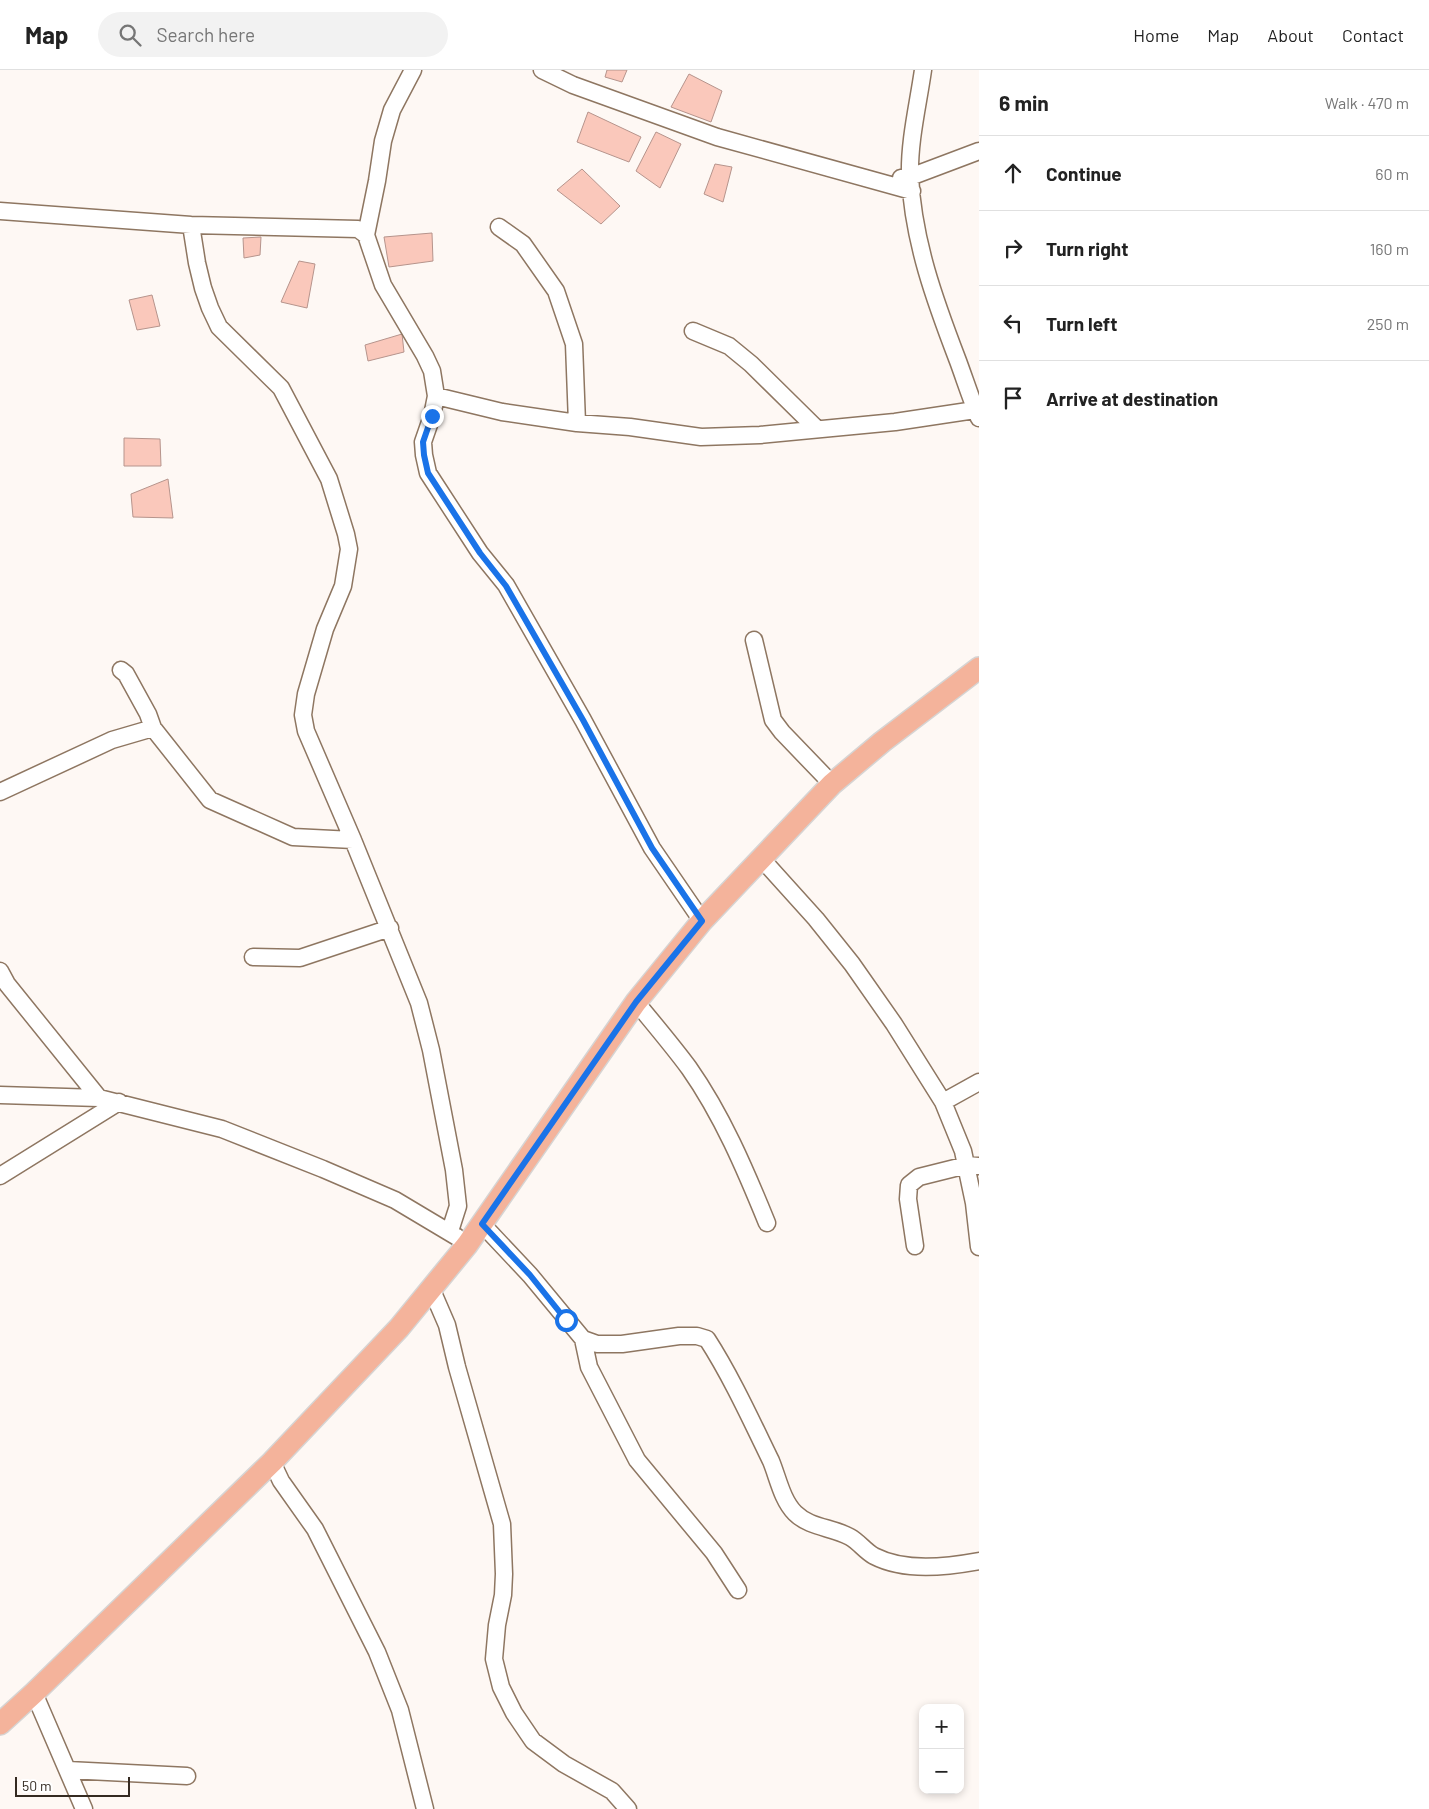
<!DOCTYPE html>
<html lang="en">
<head>
<meta charset="utf-8">
<style>
  :root { --surface:#fff; --page:#f2f2f2; --text:#222; --muted:#767676; --line:#e0e0e0 }
  body { margin:0; font-family:Barlow,sans-serif; background:var(--page); color:var(--text) }
  .controls { position:absolute; right:15px; bottom:15px; display:grid; overflow:hidden; border-radius:10px; box-shadow:0 2px 8px #0003 }
  .controls button { width:45px; height:45px; display:grid; place-items:center; padding:0; border:0; border-bottom:1px solid var(--line); background:var(--surface); color:var(--text); font:25px sans-serif }
  .scale { position:absolute; left:15px; bottom:12px; width:115px; box-sizing:border-box; padding-left:5px; border:2px solid #342a21; border-top:0; font-size:14px; line-height:18px; white-space:nowrap; color:#342a21; -webkit-text-stroke:4px #fff; paint-order:stroke }
  .stop { position:absolute; width:15px; height:15px; margin:-11px; border:4px solid #1a73e8; border-radius:50%; background:#fff }
  .stop.end { background:#1a73e8; border-color:#fff; box-shadow:0 1px 5px #0008 }
  .list { margin:0; padding:0; list-style:none }
  h2 { display:flex; justify-content:space-between; align-items:center; height:65px; margin:0; padding:0 20px; font-size:21px }
  h2 small { font-size:16px; font-weight:400; color:var(--muted) }
  .list li { display:grid; grid-template-columns:32px 1fr auto; gap:15px; align-items:center; box-sizing:border-box; height:75px; padding:0 20px; border-top:1px solid var(--line) }
  .list b { display:block; font-size:19px; white-space:nowrap }
  .list em { font-size:16px; font-style:normal; color:var(--muted) }
  .icon { flex:none; width:28px; height:28px; fill:none; stroke:currentColor; stroke-width:2; stroke-linecap:round; stroke-linejoin:round }
  .map { position:relative; flex:none; width:979px; height:1739px; overflow:hidden }
  header { display:flex; align-items:center; gap:30px; box-sizing:border-box; height:70px; padding:0 25px; background:var(--surface); border-bottom:1px solid var(--line) }
  header strong { font-size:24px }
  nav { display:flex; gap:28px; margin-inline-start:auto; font-size:18px }
  .search { width:350px; height:45px; background:var(--page); display:flex; align-items:center; gap:12px; box-sizing:border-box; padding:0 18px; border-radius:28px; color:var(--muted); font-size:19px }
  main { display:flex }
  aside { flex:1; background:var(--surface) }
  .map>svg:first-child { display:block }
  .building { fill:#fac8bb; stroke:#b6948c }
  .lines { fill:none; stroke-linecap:round; stroke-linejoin:round }
  .minor-casing { stroke:#8e7661; stroke-width:19 }
  .major-casing { stroke:#d6d4d3; stroke-width:24 }
  .minor { stroke:#fff; stroke-width:16 }
  .major { stroke:#f4b39b; stroke-width:21 }
  .route { stroke:#1a73e8; stroke-width:6 }
</style>
</head>
<body>
<header>
<strong>Map</strong>
<div class="search"><svg class="icon" aria-label="search" viewBox="0 0 24 24"><circle cx="10" cy="10" r="6"/><path d="M15 15l6 6"/></svg>Search here</div>
<nav><a>Home</a><a>Map</a><a>About</a><a>Contact</a></nav>
</header>
<main>
<div class="map">
<svg width="979" height="1739" viewBox="0 0 979 1739">
  <rect width="100%" height="100%" fill="#fef8f4"/>
  <path class="building" d="M 607,0 L 627,0 L 622,12 L 605,7 Z
    M 689,4 L 722,21 L 711,52 L 671,37 Z
    M 588,42 L 641,67 L 629,92 L 577,72 Z
    M 656,62 L 681,74 L 660,118 L 636,101 Z
    M 715,94 L 732,97 L 723,132 L 704,124 Z
    M 582,99 L 620,136 L 601,154 L 557,120 Z
    M 432,163 L 433,191 L 389,197 L 384,167 Z
    M 261,167 L 260,185 L 244,188 L 243,168 Z
    M 299,191 L 315,194 L 307,238 L 281,232 Z
    M 152,225 L 160,256 L 137,260 L 129,230 Z
    M 402,264 L 404,282 L 368,291 L 365,275 Z
    M 124,368 L 160,369 L 161,396 L 124,396 Z
    M 168,409 L 173,448 L 133,447 L 131,424 Z"/>
  <g class="lines">
    <g class="minor-casing">
      <path id="minor" d="M 542,0 L 573,15 L 717,67 L 912,121
        M 923,0 C 918,35 909,71 910,106 C 913,171 935,231 958,291 C 965,310 971,329 979,348
        M 901,108 L 910,107 L 979,81
        M 0,141 L 191,155 L 358,159 L 366,165 L 383,215 L 425,286 L 432,301 L 436,326 L 432,346 L 423,372 L 424,385 L 428,403 L 480,483 L 506,515 L 583,650 L 652,778 L 702,851
        M 191,155 L 197,193 L 203,218 L 210,238 L 219,257 L 281,318 L 329,409 L 346,464 L 349,479 L 343,516 L 325,559 L 306,624 L 303,645 L 306,661 L 353,770 L 419,933 L 431,980 L 454,1100 L 458,1136 L 450,1161
        M 499,157 L 523,174 L 556,221 L 574,274 L 577,353
        M 366,165 L 377,111 L 383,71 L 392,40 L 413,0
        M 693,261 L 729,276 L 751,294 L 817,359
        M 436,326 L 502,342 L 577,353 L 630,357 L 701,367 L 760,365 L 895,352 L 975,340
        M 754,570 L 773,650 L 782,662 L 832,714
        M 121,600 L 126,604 L 148,644 L 153,658 L 210,730 L 293,767 L 353,770
        M 0,722 L 112,670 L 153,658
        M 761,788 L 816,849 L 852,894 L 894,954 L 943,1032 L 963,1081 L 974,1133 L 979,1177
        M 253,887 L 300,888 L 390,858
        M 0,901 L 7,914 L 99,1028
        M 636,932 C 654,954 672,975 689,998 C 722,1045 745,1099 767,1153
        M 0,1025 L 99,1028 L 222,1059 L 323,1099 L 395,1130 L 457,1167
        M 943,1032 L 979,1012
        M 0,1106 L 119,1032
        M 482,1154 L 530,1205 L 583,1269 L 597,1274 L 622,1274 L 679,1266 L 697,1266 L 707,1269 C 731,1306 752,1352 771,1391 C 778,1408 782,1430 795,1443 C 810,1458 832,1457 850,1467 C 859,1472 865,1481 874,1486 C 905,1502 946,1497 979,1491
        M 915,1176 L 908,1129 L 909,1115 L 919,1107 L 967,1095 L 979,1096
        M 431,1218 L 447,1255 L 457,1297 L 502,1454 L 504,1504 L 503,1525 L 497,1555 L 494,1589 L 501,1617 L 514,1643 L 533,1671 L 564,1694 L 612,1721 L 628,1739
        M 583,1269 L 589,1297 L 637,1390 L 714,1483 L 738,1520
        M 272,1392 L 281,1411 L 315,1459 L 377,1582 L 400,1640 L 425,1739
        M 34,1623 L 84,1739
        M 68,1700 L 187,1706"/>
    </g>
    <g class="major-casing">
      <path id="major" d="M 0,1654 L 34,1623 L 272,1392 L 399,1258 L 467,1175 L 636,932 L 702,851 L 832,714 L 882,672 L 979,598"/>
    </g>
    <use href="#minor" class="minor"/>
    <use href="#major" class="major"/>
  </g>
  <g class="lines">
    <path class="route" d="M 432,346 L 423,372 L 424,385 L 428,403 L 480,483 L 506,516 L 583,650 L 652,778 L 702,851 L 636,932 L 482,1154 L 530,1205 L 566,1250"/>
  </g>
</svg>
<div class="controls">
<button>+</button>
<button>−</button>
</div>
<div class="scale">50 m</div>
<div class="stop" style="left:566px;top:1250px"></div>
<div class="stop end" style="left:432px;top:346px"></div>
</div>
<aside>
<h2>6 min<small>Walk · 470 m</small></h2>
<ul class="list">
<li><svg class="icon" aria-label="ahead" viewBox="0 0 24 24"><path d="M12 20V5M6 11l6-6 6 6"/></svg><div><b>Continue</b></div><em>60 m</em></li>
<li><svg class="icon" aria-label="right" viewBox="0 0 24 24"><path d="M7 20v-9h11M14 6l5 5-5 5"/></svg><div><b>Turn right</b></div><em>160 m</em></li>
<li><svg class="icon" aria-label="left" viewBox="0 0 24 24"><path d="M17 20v-9H6M10 6l-5 5 5 5"/></svg><div><b>Turn left</b></div><em>250 m</em></li>
<li><svg class="icon" aria-label="arrive" viewBox="0 0 24 24"><path d="M6 21V4h12l-3 4 3 4H6"/></svg><div><b>Arrive at destination</b></div></li>
</ul>
</aside>
</main>
</body>
</html>
